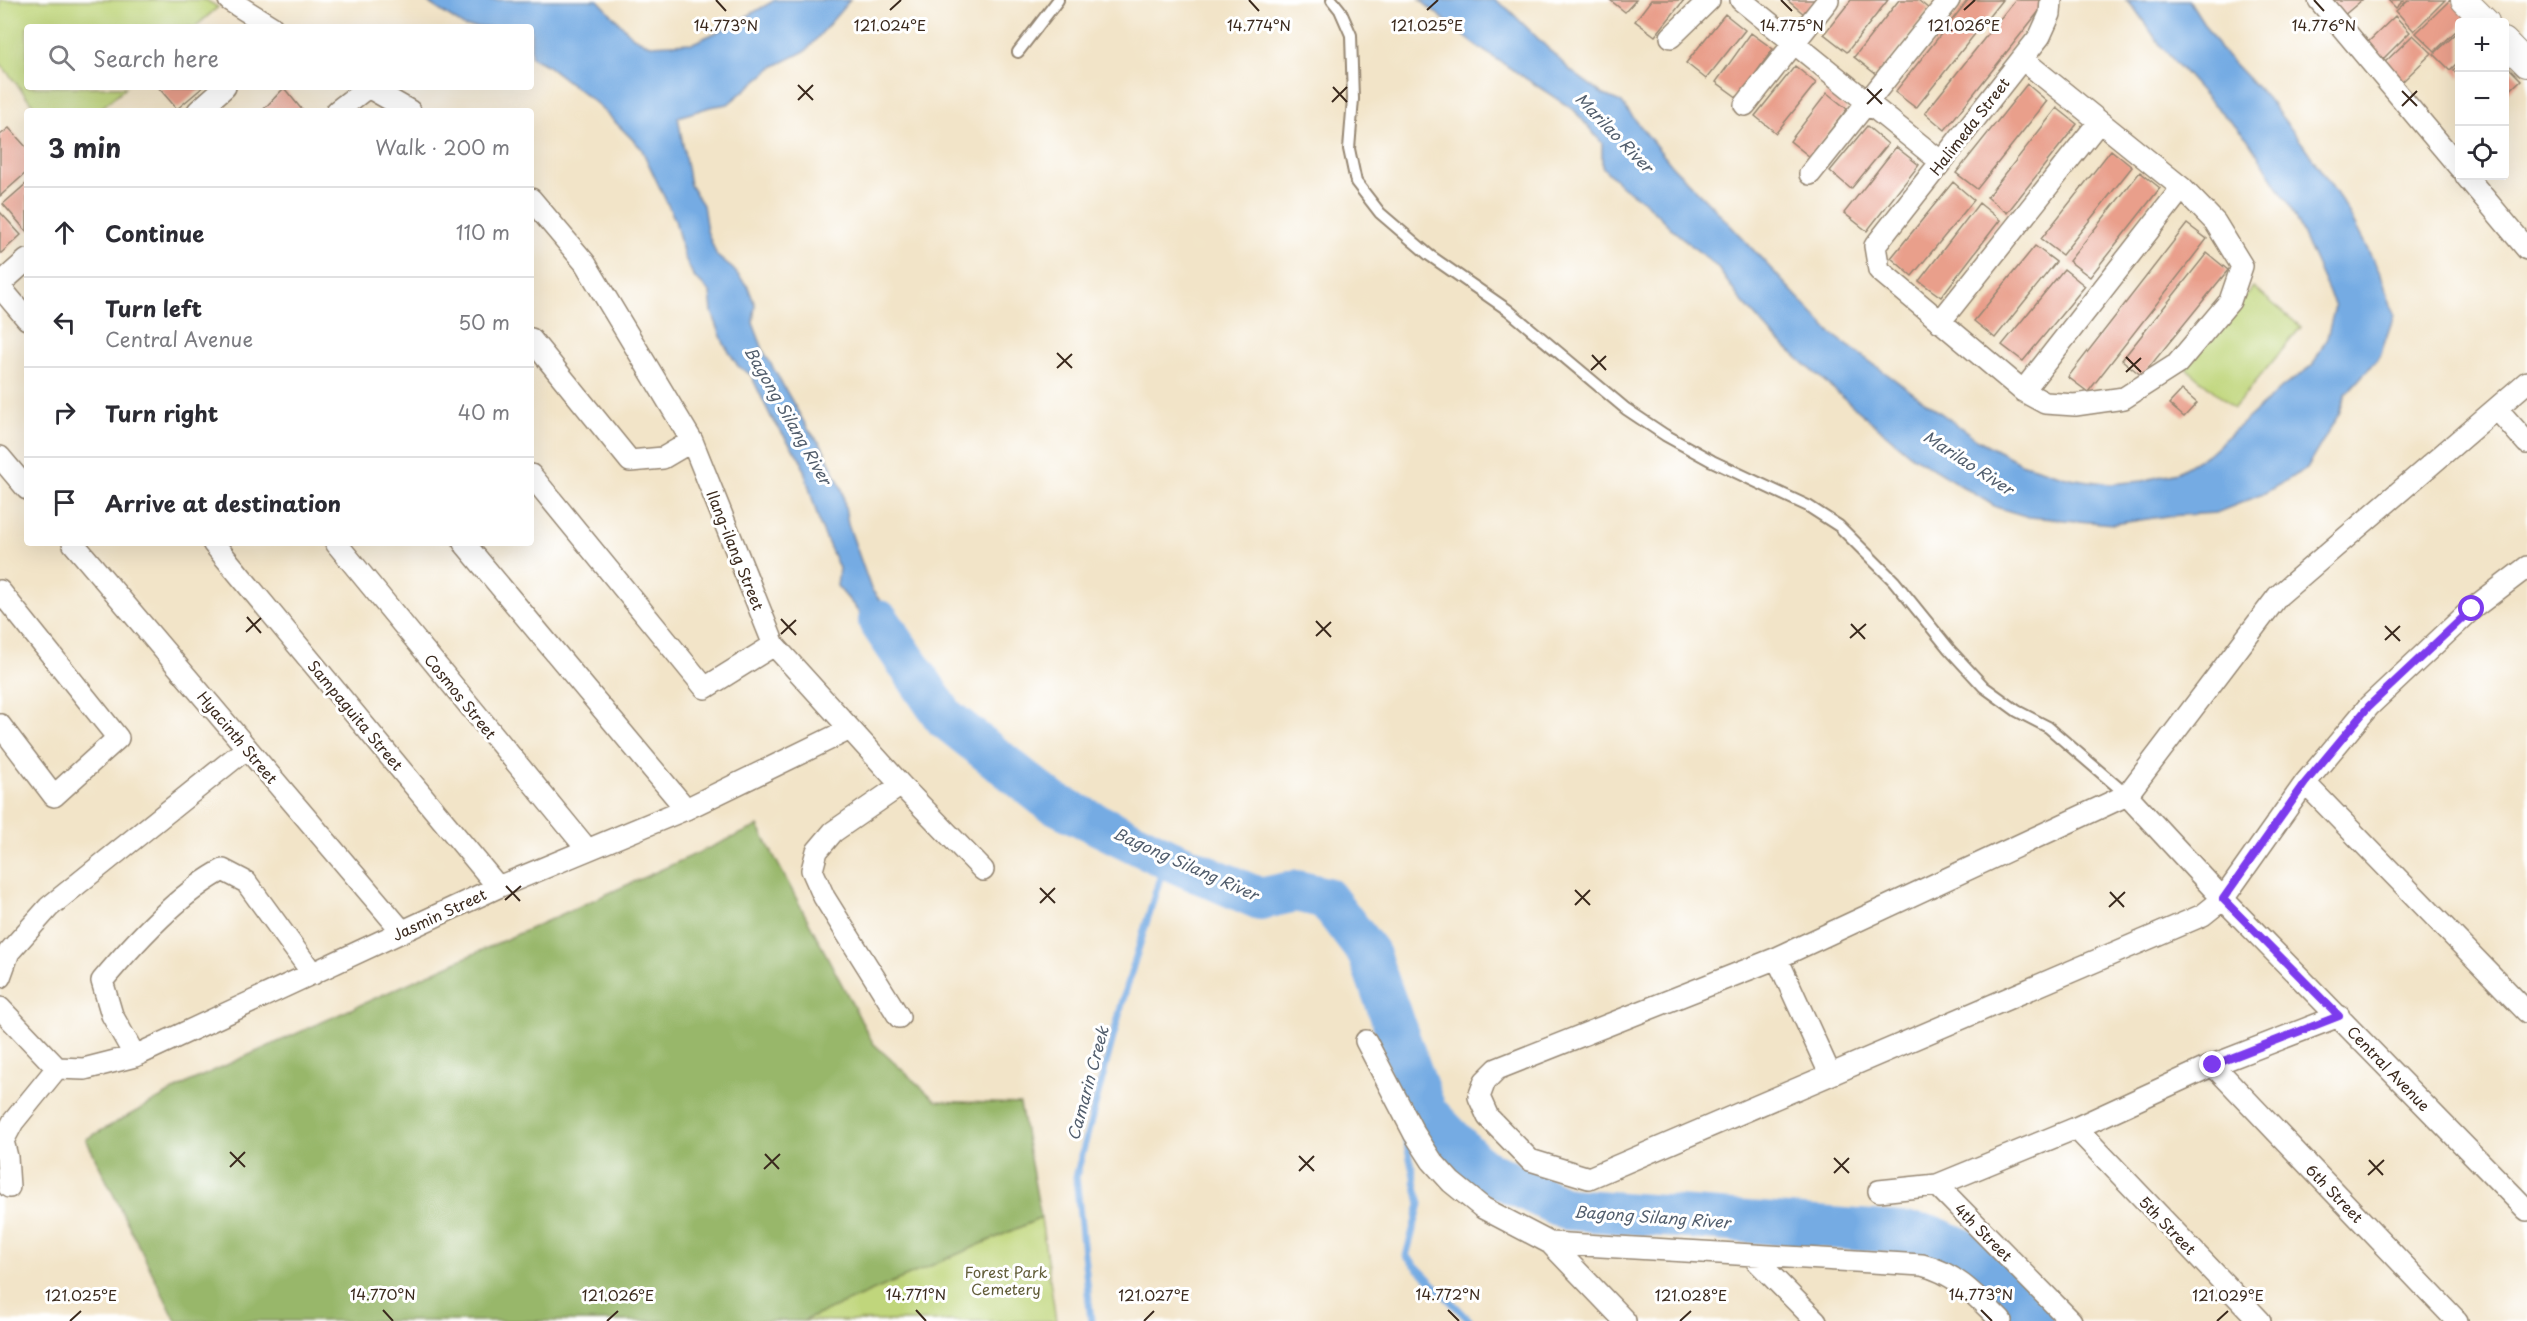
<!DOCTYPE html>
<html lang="en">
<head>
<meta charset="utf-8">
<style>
  :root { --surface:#fff; --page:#f2f2f3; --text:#2b2b33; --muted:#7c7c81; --line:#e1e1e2 }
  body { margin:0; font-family:"Playpen Sans",sans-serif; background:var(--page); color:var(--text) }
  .controls { position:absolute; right:18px; top:18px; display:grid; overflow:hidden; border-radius:6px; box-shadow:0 6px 24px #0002 }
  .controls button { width:54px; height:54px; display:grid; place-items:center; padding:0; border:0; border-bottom:2px solid var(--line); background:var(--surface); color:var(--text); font:30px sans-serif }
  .stop { position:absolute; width:18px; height:18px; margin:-14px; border:4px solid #7c3aed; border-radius:50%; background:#fff }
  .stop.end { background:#7c3aed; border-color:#fff; box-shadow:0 2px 6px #0008 }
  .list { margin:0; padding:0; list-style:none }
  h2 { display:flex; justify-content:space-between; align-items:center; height:78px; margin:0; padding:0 24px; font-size:26px }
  h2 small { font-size:20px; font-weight:400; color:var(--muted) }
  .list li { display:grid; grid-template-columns:39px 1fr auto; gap:18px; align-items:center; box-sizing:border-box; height:90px; padding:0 24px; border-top:2px solid var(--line) }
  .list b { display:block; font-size:22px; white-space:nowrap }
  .list p { margin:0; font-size:20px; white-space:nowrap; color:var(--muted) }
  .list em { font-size:20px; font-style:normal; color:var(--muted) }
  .icon { flex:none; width:33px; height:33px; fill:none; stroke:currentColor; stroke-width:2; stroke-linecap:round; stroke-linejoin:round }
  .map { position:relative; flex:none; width:2527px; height:1321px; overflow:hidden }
  .search { position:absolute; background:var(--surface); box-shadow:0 6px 24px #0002; left:24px; top:24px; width:510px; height:66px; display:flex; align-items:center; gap:15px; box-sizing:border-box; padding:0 21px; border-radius:6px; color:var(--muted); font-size:22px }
  .panel { position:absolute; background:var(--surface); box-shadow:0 6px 24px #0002; left:24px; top:108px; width:510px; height:438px; border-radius:6px }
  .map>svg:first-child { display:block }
  .green { fill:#c0d67b; stroke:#7e804c; stroke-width:1.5 }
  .forest { fill:#98b76b; stroke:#6a7044; stroke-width:1.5 }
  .water { fill:#75abe3; stroke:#586a80; stroke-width:1.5 }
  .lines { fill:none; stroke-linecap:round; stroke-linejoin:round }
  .stream { stroke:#75abe3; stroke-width:7 }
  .river { stroke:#75abe3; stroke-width:42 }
  .building { fill:#e99f8b }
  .service-casing { stroke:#968773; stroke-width:14 }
  .minor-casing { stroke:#968773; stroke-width:24 }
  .tertiary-casing { stroke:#968773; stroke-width:28 }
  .service { stroke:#fff; stroke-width:10 }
  .minor { stroke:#fff; stroke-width:21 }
  .tertiary { stroke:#fff; stroke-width:26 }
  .route { stroke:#7c3aed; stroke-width:8 }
  .ticks { fill:none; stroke:#3b2a1e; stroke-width:2 }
  .labels { text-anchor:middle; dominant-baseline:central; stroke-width:6; stroke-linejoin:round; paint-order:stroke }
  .street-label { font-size:15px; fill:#3b2a1e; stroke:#fff }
  .park-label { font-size:15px; fill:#635e3a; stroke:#fff }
  .water-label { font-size:16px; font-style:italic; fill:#525e6d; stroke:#fff }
  .ticks-label { font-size:15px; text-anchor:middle; fill:#3b2a1e; stroke:#fff; stroke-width:6; stroke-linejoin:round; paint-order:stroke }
</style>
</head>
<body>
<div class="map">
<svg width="2527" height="1321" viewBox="0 0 2527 1321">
  <rect width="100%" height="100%" fill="#fff"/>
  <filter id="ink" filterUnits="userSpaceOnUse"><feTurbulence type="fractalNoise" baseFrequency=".0167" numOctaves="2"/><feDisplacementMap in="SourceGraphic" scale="12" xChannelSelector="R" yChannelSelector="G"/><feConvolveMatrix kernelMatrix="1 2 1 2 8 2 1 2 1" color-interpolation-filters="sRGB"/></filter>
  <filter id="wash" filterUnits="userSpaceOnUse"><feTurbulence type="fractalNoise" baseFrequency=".008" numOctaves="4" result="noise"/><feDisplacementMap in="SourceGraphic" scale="24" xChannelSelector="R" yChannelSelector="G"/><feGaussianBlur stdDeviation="1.35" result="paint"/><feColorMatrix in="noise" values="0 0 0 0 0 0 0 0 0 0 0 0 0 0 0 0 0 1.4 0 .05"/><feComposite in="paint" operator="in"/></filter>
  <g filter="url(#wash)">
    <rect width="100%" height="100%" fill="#f2e4c8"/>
    <path class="green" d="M 0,0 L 206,0 L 218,7 L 195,27 L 27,27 L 27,87 L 126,87 L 98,111 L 38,111 L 0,63 Z
      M 2253,287 L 2301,327 L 2234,408 L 2186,368 Z
      M 1041,1218 L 1056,1321 L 803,1321 Z"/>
    <path class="forest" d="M 758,826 L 873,1043 L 936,1101 L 1020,1104 L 1041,1218 L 803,1321 L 176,1321 L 86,1139 L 191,1081 Z"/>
    <path class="water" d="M 424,0 L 598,0 L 633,37 L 650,45 L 693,43 L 730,26 L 775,0 L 850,0 L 807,50 L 773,67 L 728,104 L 710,107 L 678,117 L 690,185 L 703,205 L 707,231 L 717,256 L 733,269 L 748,287 L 755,305 L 753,323 L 764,352 L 808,429 L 822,446 L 842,489 L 848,524 L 871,589 L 908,637 L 922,663 L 901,676 L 855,607 L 837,586 L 839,568 L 820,525 L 801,460 L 771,417 L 751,375 L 738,366 L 724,344 L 712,312 L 710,292 L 694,277 L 684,256 L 675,220 L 641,148 L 597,104 L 548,66 L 531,57 L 531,27 L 465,27 Z
      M 1420,0 L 1495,0 L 1508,9 L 1571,71 L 1604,95 L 1621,102 L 1673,167 L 1716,210 L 1832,334 L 1978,440 L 2021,463 L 2069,478 L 2110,484 L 2142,481 L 2178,472 L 2208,454 L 2284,386 L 2312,366 L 2327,338 L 2335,306 L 2288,202 L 2247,138 L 2209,100 L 2161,46 L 2135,9 L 2126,0 L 2189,0 L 2220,49 L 2267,98 L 2302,143 L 2345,206 L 2381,275 L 2394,315 L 2380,356 L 2346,394 L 2339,414 L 2306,469 L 2263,494 L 2216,513 L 2167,516 L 2114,524 L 2029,517 L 1996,507 L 1912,456 L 1855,408 L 1773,336 L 1739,298 L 1717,267 L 1674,231 L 1644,201 L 1623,187 L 1602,167 L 1602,143 L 1574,110 L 1478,47 Z"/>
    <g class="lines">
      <path class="stream" d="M 1407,1095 L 1413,1071
        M 1404,1131 L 1420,1204 L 1406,1256 L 1470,1321
        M 1091,1321 L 1076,1177 L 1124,996 L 1166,858"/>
      <path class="river" d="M 879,621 L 944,717 L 1050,801 L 1166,858 L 1260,899 L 1296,891 L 1326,898 L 1368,953 L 1426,1112 L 1480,1168 L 1566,1209 L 1928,1235 L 1962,1249 L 2033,1321"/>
    </g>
    <g id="blocks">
      <path class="building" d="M 1610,0 L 1636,0 L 1625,12 Z
        M 1651,0 L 1684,0 L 1655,36 L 1635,21 Z
        M 1787,0 L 1815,0 L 1804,14 Z
        M 1851,0 L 1888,0 L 1847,52 L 1824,34 Z
        M 1899,0 L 1918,0 L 1929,9 L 1877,75 L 1854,57 Z
        M 1968,0 L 2002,0 L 1916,108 L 1895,92 Z
        M 2015,0 L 2038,0 L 2044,5 L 1945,130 L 1925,113 Z
        M 2329,0 L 2362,0 L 2343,16 Z
        M 2388,0 L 2404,0 L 2396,8 Z
        M 2408,0 L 2445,0 L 2414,31 L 2396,11 Z
        M 2450,0 L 2468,19 L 2464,22 L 2460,22 L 2460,27 L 2435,51 L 2416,33 Z
        M 1725,14 L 1745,30 L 1706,79 L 1686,63 Z
        M 2395,16 L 2410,32 L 2381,61 L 2365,45 Z
        M 2460,30 L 2460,60 L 2450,70 L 2434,54 Z
        M 1751,33 L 1773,49 L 1738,98 L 1716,82 Z
        M 2413,35 L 2432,53 L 2402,82 L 2384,63 Z
        M 2504,63 L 2521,80 L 2504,96 Z
        M 2460,64 L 2460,78 L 2453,70 Z
        M 1795,66 L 1816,83 L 1776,133 L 1755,116 Z
        M 2027,84 L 2047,101 L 1977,189 L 1956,173 Z
        M 158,87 L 203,87 L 177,109 Z
        M 284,88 L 303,111 L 262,111 Z
        M 1827,93 L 1847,109 L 1810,157 L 1790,141 Z
        M 2057,108 L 2077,124 L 2007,213 L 1987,197 Z
        M 1867,126 L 1888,144 L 1851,189 L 1830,171 Z
        M 9,128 L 27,148 L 27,172 L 0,196 L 0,135 Z
        M 1896,147 L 1919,165 L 1867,231 L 1844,213 Z
        M 2111,150 L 2132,167 L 2062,255 L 2041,239 Z
        M 2140,172 L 2160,188 L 2090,277 L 2069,261 Z
        M 1953,182 L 1974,200 L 1912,276 L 1891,258 Z
        M 27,183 L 27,232 L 3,204 Z
        M 1979,203 L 2000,220 L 1941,297 L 1919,281 Z
        M 0,212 L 21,235 L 0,254 Z
        M 2187,224 L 2207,239 L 2088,392 L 2068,377 Z
        M 2035,246 L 2056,262 L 1995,338 L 1974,321 Z
        M 2207,253 L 2228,270 L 2142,376 L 2122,360 Z
        M 2064,269 L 2085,286 L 2023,361 L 2002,345 Z
        M 2182,390 L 2197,403 L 2184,417 L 2169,404 Z"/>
    </g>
  </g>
  <g filter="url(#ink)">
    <use href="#blocks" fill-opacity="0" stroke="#968773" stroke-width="1.5"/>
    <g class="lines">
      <g class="service-casing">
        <path id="service" d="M 1332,0 L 1340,10 L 1351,35 L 1353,99 L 1349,149 L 1356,182 L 1380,213 L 1429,255 L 1508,310 L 1626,409 L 1665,435 L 1712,461 L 1808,506 L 1839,526 L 1894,581 L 1949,649 L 1984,687 L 2017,711 L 2048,727 L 2127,795
          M 1018,52 L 1058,0"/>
      </g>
      <g class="minor-casing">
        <path id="minor" d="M 229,0 L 272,27
          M 1741,0 L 1940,161
          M 2319,0 L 2460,168
          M 1671,37 L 1709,0
          M 2022,59 L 2182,188 L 2215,222 L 2242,266 L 2230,301 L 2177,364 L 2124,398 L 2075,405 L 2045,403 L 2023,391 L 1879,270 L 1875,246 L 2040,36 L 2050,14 L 2051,0
          M 368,87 L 410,111
          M 1745,105 L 1828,0
          M 198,111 L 225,87
          M 337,111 L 368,87
          M 1810,174 L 1949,0
          M 2466,176 L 2527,249
          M 531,199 L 585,263 L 692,441 L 774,645 L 901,785 L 983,870
          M 0,284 L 27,260
          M 0,287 L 27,319
          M 1940,322 L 2099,122
          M 531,339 L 630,461 L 663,458 L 692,441
          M 2527,382 L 2278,596 L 2127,795 L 1777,958 L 1497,1069 L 1485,1081 L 1479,1097 L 1488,1117 L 1530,1160 L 1589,1178 L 2203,915 L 2223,899 L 2305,783 L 2369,706 L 2472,609 L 2527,567
          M 2023,391 L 2182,188
          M 2497,409 L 2527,443
          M 0,457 L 27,489
          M 531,475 L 705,688 L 774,645
          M 73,543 L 402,931
          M 213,543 L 498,887
          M 336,543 L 587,849
          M 464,543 L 686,809
          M 0,591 L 118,738 L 54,796 L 0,725
          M 2305,783 L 2527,1012
          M 2127,795 L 2223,899 L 2527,1210
          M 1777,958 L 1830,1074
          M 0,977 L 9,952 L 49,907 L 247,748
          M 0,1008 L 57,1068
          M 899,1017 L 824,897 L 812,870 L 817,851 L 833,832 L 901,785
          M 1366,1041 L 1414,1133 L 1432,1161 L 1451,1182 L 1483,1208 L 1550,1243 L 1922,1265 C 1956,1273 1977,1297 2001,1321
          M 135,1056 L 112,1015 L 102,981 C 133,944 181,892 223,870 L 246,882 L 313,974
          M 2213,1065 L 2457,1321
          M 57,1068 L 84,1069 L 135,1056 L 498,887 L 686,809 L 850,729
          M 2076,1128 L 2260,1321
          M 1937,1185 L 2076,1128 L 2213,1065 L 2339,1016
          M 9,1187 L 7,1157 L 3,1141 L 13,1122 L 57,1068
          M 1879,1191 L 1937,1185 L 2071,1321
          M 1550,1243 L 1625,1321
          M 1751,1255 L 1816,1321"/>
      </g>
      <g class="tertiary-casing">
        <path id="tertiary" d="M 2464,0 L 2486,22
          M 2504,41 L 2527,64"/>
      </g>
      <use href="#service" class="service"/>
      <use href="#minor" class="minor"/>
      <use href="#tertiary" class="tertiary"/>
    </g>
  </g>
  <g class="lines" filter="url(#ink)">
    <path class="route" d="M 2213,1065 L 2339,1016 L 2223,899 L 2305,783 L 2369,706 L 2472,609"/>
  </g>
  <path class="ticks" d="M 716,0 L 726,11M 1249,0 L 1259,11M 1781,0 L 1792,11M 2314,0 L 2324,11M 890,10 L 901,0M 1427,10 L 1438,0M 1964,10 L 1975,0M 798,85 L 813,100M 1333,87 L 1347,102M 1867,89 L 1882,104M 2402,91 L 2417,106M 798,100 L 813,85M 1332,102 L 1347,87M 1867,104 L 1882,89M 2402,106 L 2417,91M 1057,353 L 1072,368M 1592,355 L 1606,370M 2126,357 L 2141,372M 1057,368 L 1072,354M 1591,370 L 1606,356M 2126,372 L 2141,358M 247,617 L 261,633M 781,619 L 796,635M 1316,621 L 1331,637M 1851,624 L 1865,639M 2385,626 L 2400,641M 246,632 L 261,618M 781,634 L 796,620M 1316,636 L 1331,622M 1850,638 L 1866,624M 2385,640 L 2400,626M 506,886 L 520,901M 1040,888 L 1055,903M 1575,890 L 1590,905M 2110,892 L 2124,907M 505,900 L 521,886M 1040,903 L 1055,888M 1575,905 L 1590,890M 2109,907 L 2125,892M 230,1152 L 245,1167M 765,1154 L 779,1169M 1299,1156 L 1314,1171M 1834,1158 L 1849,1173M 2369,1160 L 2383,1175M 230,1167 L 245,1152M 764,1169 L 780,1154M 1299,1171 L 1314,1156M 1834,1173 L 1849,1158M 2368,1175 L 2384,1160M 383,1310 L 393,1321M 916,1310 L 926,1321M 1448,1310 L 1459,1321M 1981,1310 L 1992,1321M 70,1321 L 81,1311M 607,1321 L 618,1311M 1144,1321 L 1154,1311M 1680,1321 L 1691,1311M 2217,1321 L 2228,1311"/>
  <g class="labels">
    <g class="street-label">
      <text transform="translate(1969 126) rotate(-52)">Halimeda Street</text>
      <text transform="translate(736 550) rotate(68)">Ilang-ilang Street</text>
      <text transform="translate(461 696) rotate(51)">Cosmos Street</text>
      <text transform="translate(356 715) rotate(50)">Sampaguita Street</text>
      <text transform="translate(238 737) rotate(50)">Hyacinth Street</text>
      <text transform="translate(439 914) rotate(-25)">Jasmin Street</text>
      <text transform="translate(2389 1068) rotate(46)">Central Avenue</text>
      <text transform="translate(2335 1193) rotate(46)">6th Street</text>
      <text transform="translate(2168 1225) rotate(46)">5th Street</text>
      <text transform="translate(1984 1232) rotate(45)">4th Street</text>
    </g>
    <g class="park-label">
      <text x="1006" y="1271">Forest Park<tspan x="1006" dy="17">Cemetery</tspan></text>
    </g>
    <g class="water-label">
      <text transform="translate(1615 132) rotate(46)">Marilao River</text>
      <text transform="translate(789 415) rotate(60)">Bagong Silang River</text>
      <text transform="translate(1969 462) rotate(33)">Marilao River</text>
      <text transform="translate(1186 863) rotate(24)">Bagong Silang River</text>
      <text transform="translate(1087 1083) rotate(-75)">Camarin Creek</text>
      <text transform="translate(1652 1216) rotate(4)">Bagong Silang River</text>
    </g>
  </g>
  <g class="ticks-label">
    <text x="890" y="31">121.024°E</text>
    <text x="1427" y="31">121.025°E</text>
    <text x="1964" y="31">121.026°E</text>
    <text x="726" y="31">14.773°N</text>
    <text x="1259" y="31">14.774°N</text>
    <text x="1792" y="31">14.775°N</text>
    <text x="2324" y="31">14.776°N</text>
    <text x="383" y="1300">14.770°N</text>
    <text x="916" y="1300">14.771°N</text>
    <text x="1448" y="1300">14.772°N</text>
    <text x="1981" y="1300">14.773°N</text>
    <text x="81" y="1301">121.025°E</text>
    <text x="618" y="1301">121.026°E</text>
    <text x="1154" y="1301">121.027°E</text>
    <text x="1691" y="1301">121.028°E</text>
    <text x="2228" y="1301">121.029°E</text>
  </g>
</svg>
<div class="controls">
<button>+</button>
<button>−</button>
<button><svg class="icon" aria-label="locate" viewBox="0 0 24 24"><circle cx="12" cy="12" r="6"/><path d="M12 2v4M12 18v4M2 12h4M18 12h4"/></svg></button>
</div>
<div class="stop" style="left:2472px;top:609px"></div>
<div class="stop end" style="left:2213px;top:1065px"></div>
<div class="search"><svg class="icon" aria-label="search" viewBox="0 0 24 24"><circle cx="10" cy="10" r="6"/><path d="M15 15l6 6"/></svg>Search here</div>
<section class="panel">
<h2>3 min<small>Walk · 200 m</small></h2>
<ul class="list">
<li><svg class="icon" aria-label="ahead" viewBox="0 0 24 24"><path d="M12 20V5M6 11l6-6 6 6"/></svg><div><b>Continue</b></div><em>110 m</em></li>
<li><svg class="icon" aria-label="left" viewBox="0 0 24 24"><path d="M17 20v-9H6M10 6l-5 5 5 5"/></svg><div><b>Turn left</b><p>Central Avenue</p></div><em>50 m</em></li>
<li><svg class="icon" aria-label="right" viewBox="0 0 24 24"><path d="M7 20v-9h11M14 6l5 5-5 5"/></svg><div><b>Turn right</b></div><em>40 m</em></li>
<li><svg class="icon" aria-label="arrive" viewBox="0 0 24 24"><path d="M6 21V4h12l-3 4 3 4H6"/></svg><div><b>Arrive at destination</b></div></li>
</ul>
</section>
</div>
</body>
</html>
